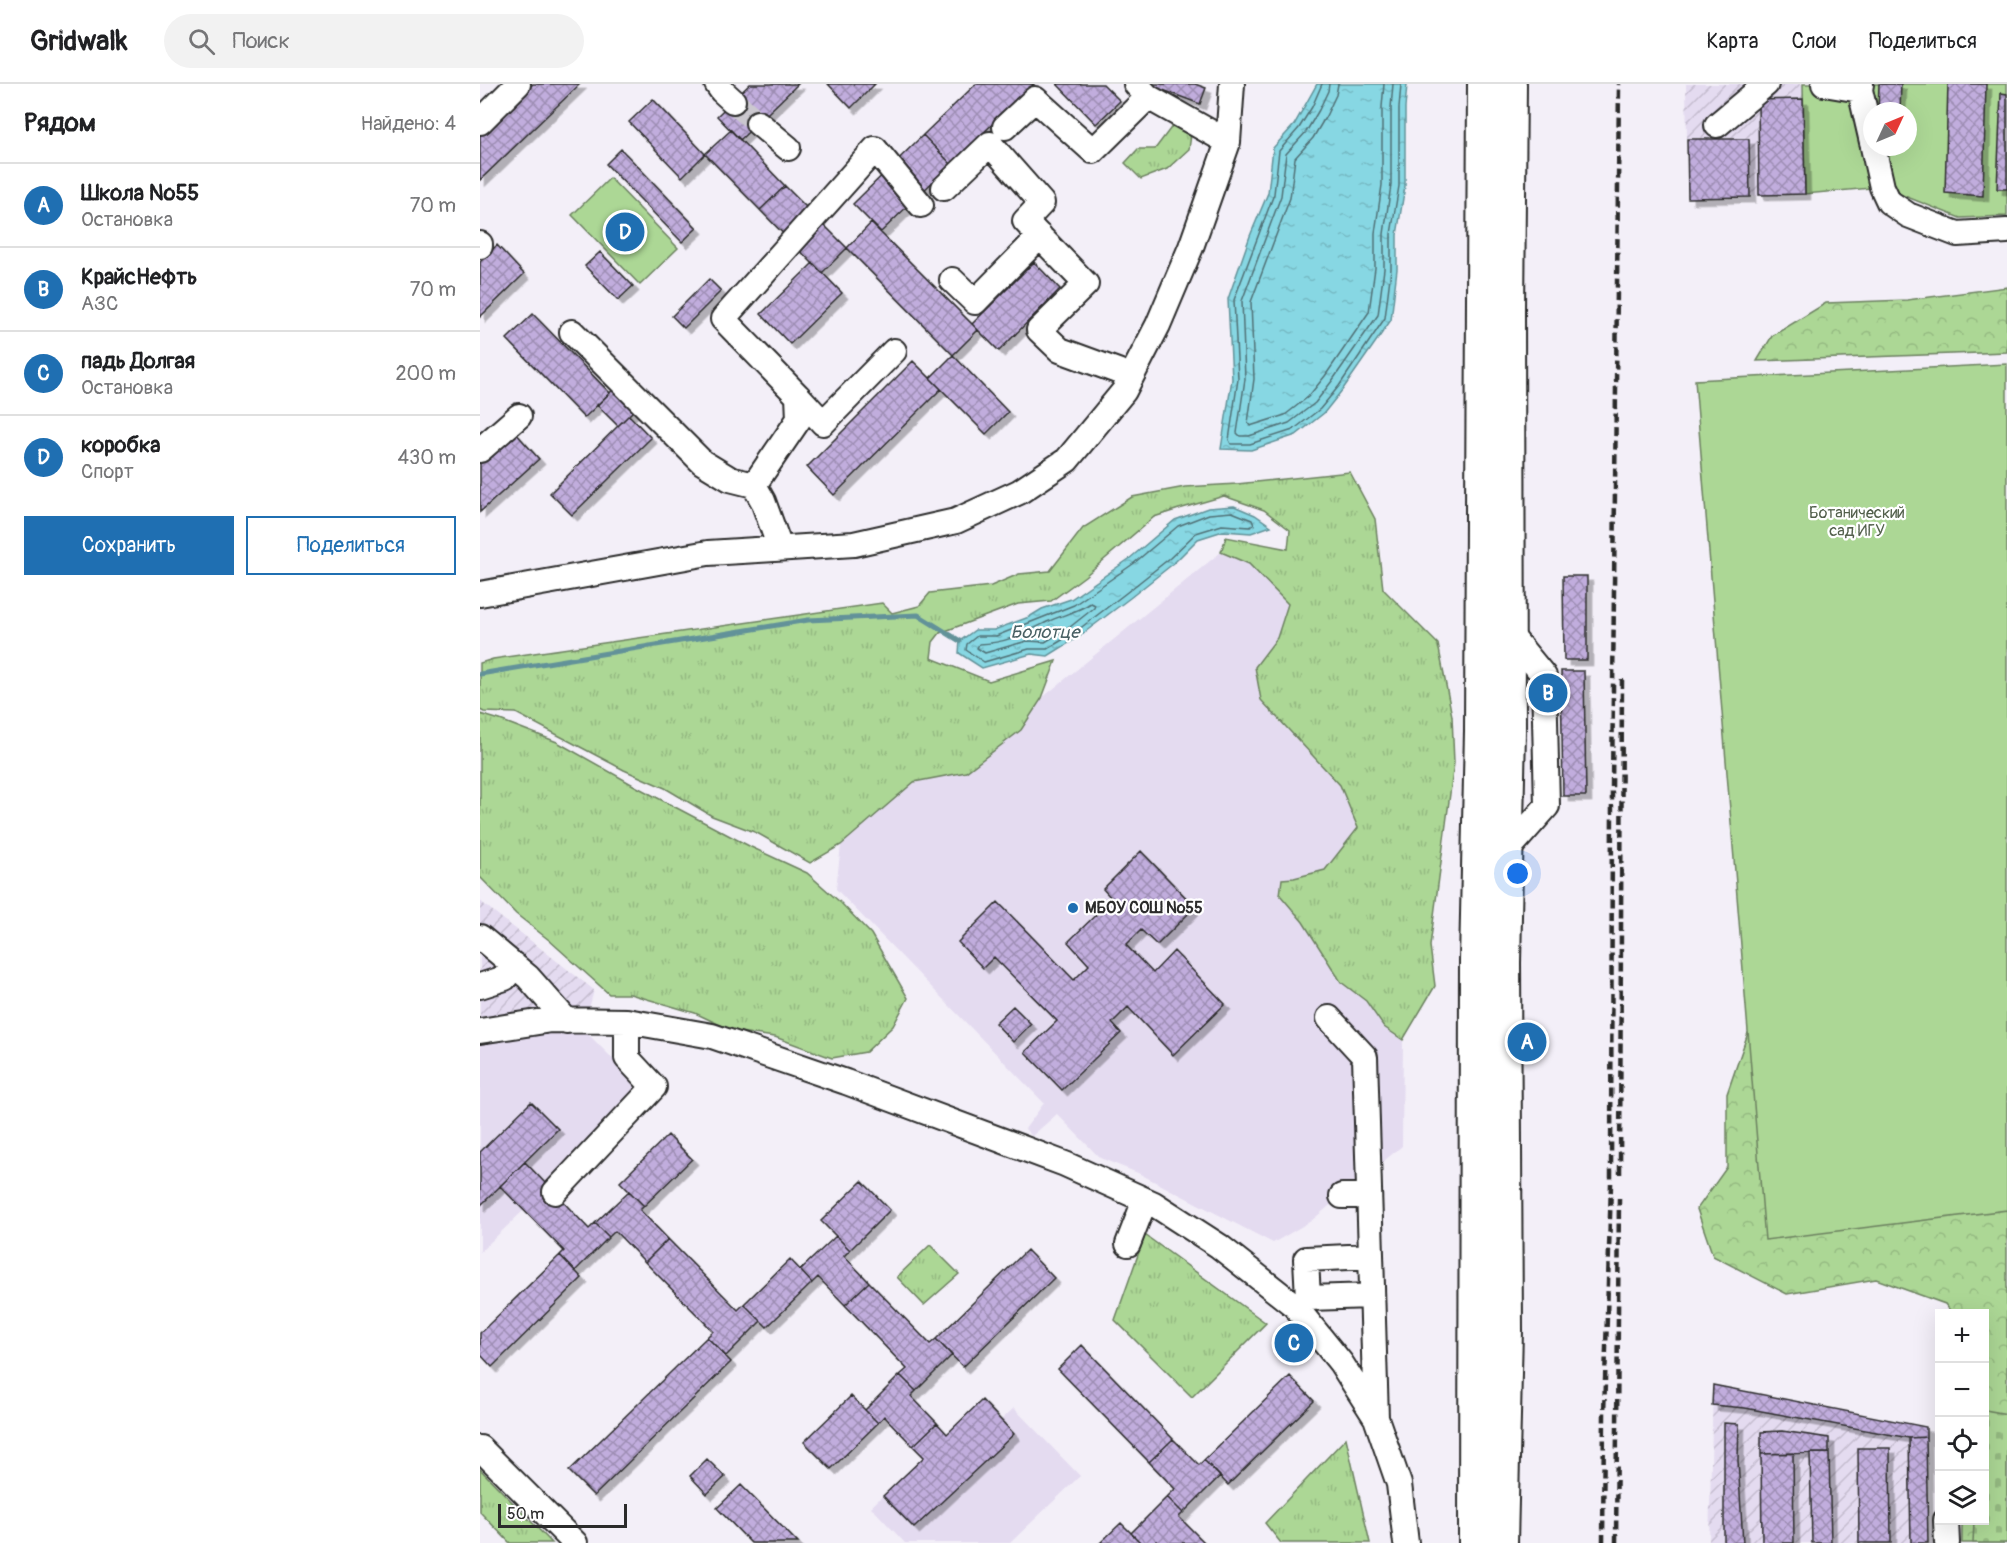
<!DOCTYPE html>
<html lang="ru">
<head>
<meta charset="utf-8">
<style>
  :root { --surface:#fff; --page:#f2f2f2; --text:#202124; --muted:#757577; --line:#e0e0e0; --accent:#1f6fb2 }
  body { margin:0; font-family:Pangolin,sans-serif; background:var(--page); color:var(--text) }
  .controls { position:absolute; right:18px; bottom:18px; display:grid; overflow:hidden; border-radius:0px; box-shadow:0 6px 24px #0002 }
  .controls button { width:54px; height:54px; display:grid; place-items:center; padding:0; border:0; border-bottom:2px solid var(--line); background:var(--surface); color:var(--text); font:30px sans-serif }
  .compass { position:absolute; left:1383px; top:18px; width:54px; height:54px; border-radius:50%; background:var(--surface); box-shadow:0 6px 24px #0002; rotate:46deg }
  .scale { position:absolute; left:18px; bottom:15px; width:129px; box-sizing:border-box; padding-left:6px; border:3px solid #2b2b2b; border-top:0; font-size:16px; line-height:21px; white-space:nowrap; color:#2b2b2b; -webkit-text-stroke:4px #fff; paint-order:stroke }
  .you { position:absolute; left:1038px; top:790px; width:21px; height:21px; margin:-15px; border:4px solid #fff; border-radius:50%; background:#1a73e8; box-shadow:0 0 0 9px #1a73e833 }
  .badge { display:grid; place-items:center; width:39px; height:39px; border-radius:50%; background:var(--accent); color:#fff; font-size:20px; font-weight:700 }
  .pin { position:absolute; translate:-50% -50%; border:3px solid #fff; box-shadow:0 2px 6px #0006 }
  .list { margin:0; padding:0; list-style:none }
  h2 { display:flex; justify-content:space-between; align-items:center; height:78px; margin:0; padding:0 24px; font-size:26px }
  h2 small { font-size:20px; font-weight:400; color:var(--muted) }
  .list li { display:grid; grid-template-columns:39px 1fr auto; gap:18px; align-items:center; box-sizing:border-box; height:84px; padding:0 24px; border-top:2px solid var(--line) }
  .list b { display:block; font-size:22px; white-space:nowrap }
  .list p { margin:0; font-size:20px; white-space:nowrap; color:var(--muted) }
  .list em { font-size:20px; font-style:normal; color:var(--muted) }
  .actions { display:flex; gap:12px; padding:18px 24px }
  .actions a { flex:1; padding:14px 0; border:2px solid var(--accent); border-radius:0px; text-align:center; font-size:21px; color:var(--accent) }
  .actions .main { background:var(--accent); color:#fff }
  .icon { flex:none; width:33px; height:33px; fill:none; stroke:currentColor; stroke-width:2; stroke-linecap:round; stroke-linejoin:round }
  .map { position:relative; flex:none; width:1527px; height:1459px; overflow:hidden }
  header { display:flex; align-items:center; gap:36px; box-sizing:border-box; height:84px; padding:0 30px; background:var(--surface); border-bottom:2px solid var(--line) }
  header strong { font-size:28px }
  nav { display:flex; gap:33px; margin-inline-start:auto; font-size:21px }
  .search { width:420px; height:54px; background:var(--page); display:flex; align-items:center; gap:15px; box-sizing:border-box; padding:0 21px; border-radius:33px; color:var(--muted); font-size:22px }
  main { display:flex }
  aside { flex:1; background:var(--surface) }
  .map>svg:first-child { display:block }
  .built { fill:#e4dbf0 }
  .industrial { fill:url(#industrial-furrows) }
  .grass { fill:url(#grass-tufts); stroke:#6c8160; stroke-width:1.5 }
  .forest { fill:url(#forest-crowns); stroke:#6c8160; stroke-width:1.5 }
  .cemetery { fill:url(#cemetery-stones); stroke:#6c8160; stroke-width:1.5 }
  .garden { fill:#acd795; stroke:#6c8160; stroke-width:1.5; fill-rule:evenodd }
  .water { fill:url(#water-ripples); stroke:#629299; stroke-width:1.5 }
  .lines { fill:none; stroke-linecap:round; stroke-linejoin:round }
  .shore { stroke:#507075; stroke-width:1.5 }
  .stream { stroke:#629299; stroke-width:5 }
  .building { fill:url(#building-cross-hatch); stroke:#2b2b2b; stroke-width:1.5; filter:url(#shadow) }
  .minor-tunnel { stroke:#cbc8cf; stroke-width:24; stroke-dasharray:24 12; stroke-linecap:butt }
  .minor-casing { stroke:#2b2b2b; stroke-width:28 }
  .major-casing { stroke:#2b2b2b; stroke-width:36 }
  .minor { stroke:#fff; stroke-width:24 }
  .major { stroke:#fff; stroke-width:32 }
  .rail { stroke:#2b2b2b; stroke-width:4.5; stroke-dasharray:9 4.5; stroke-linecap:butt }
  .poi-dot { fill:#1f6fb2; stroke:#fff; stroke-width:2 }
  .labels { text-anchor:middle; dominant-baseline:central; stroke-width:4.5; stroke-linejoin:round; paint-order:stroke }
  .park-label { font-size:16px; fill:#525f4b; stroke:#fff }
  .poi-label { font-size:16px; font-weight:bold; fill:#2b2b2b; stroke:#fff; text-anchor:start }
  .water-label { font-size:18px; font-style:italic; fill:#475f62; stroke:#fff }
</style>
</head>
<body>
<header>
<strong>Gridwalk</strong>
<div class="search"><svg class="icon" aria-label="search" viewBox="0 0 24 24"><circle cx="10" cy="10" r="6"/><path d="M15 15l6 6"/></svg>Поиск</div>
<nav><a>Карта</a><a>Слои</a><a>Поделиться</a></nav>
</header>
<main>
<aside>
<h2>Рядом<small>Найдено: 4</small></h2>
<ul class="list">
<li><span class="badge">A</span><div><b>Школа №55</b><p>Остановка</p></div><em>70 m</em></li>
<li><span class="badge">B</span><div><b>КрайсНефть</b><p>АЗС</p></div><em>70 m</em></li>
<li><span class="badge">C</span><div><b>падь Долгая</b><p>Остановка</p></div><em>200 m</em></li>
<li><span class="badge">D</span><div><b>коробка</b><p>Спорт</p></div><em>430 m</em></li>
</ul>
<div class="actions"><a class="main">Сохранить</a><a>Поделиться</a></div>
</aside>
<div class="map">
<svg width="1527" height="1459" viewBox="0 0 1527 1459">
  <defs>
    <pattern id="industrial-furrows" width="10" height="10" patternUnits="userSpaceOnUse" patternTransform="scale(1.5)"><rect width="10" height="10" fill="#e4dbf0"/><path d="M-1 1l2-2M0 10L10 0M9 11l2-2" fill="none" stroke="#c4bcce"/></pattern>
    <pattern id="grass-tufts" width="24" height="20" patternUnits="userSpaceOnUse" patternTransform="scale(1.5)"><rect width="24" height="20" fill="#acd795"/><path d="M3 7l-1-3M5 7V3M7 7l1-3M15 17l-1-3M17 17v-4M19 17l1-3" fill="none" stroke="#94b981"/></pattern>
    <pattern id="forest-crowns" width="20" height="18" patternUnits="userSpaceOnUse" patternTransform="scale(1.5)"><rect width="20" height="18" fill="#acd795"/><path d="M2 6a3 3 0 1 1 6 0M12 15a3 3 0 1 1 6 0" fill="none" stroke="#94b981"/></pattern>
    <pattern id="cemetery-stones" width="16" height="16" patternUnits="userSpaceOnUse" patternTransform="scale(1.5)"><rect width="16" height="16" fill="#acd795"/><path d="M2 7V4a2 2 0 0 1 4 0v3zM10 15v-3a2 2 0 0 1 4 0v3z" fill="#94b981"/></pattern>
    <pattern id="water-ripples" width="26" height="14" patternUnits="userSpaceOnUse" patternTransform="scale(1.5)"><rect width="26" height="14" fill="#87d7e3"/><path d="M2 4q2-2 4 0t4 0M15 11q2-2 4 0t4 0" fill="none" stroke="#75b9c3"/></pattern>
    <pattern id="building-cross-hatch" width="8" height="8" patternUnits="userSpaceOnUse" patternTransform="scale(1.5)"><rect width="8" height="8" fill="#c1addd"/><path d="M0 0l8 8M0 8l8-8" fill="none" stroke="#9d8db3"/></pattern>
    <filter id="shadow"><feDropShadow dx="5.5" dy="5.5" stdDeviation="0" flood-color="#0004"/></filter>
  </defs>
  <rect width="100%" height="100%" fill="#f3eff8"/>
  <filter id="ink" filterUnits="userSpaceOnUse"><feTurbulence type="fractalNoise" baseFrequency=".0167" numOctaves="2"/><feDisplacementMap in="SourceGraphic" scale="12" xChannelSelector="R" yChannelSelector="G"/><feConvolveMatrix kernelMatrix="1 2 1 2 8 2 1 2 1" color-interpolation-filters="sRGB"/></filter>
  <g filter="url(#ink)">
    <path class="built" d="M 741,468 L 769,480 L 808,520 L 797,554 L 775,583 L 798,636 L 860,701 L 878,744 L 845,786 L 814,794 L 802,796 L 800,811 L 823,838 L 861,898 L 886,917 L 904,943 L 923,956 L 922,1062 L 831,1137 L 793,1159 L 658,1089 L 620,1074 L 577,1030 L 552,1052 L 545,1045 L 564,1019 L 356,805 L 361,761 L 434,698 L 486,688 L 541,646 L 562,614 Z
      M 103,945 L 158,1000 L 67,1101 L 45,1078 L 21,1102 L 44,1126 L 0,1168 L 0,956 L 50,947 Z
      M 502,1316 L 521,1336 L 534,1324 L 600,1392 L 530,1459 L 425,1459 L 391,1423 Z"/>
    <path class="industrial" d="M 1206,0 L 1323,0 L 1325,110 L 1208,114 Z
      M 0,817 L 114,906 L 109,925 L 0,933 Z
      M 1233,1301 L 1446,1343 L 1448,1459 L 1229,1459 Z"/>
    <path class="grass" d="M 693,41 L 711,51 L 709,65 L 687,85 L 661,95 L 645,79 L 658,65 L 675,65 Z
      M 870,388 L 895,435 L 903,505 L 958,560 L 972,632 L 974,679 L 950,862 L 955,902 L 923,956 L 904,943 L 886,917 L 861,898 L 823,838 L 800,811 L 802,795 L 814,794 L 845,786 L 878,744 L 860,701 L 781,616 L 775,583 L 797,554 L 808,520 L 769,480 L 741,468 L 746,453 L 808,465 L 810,446 L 784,426 L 744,412 L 699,425 L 674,433 L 605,492 L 571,517 L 538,520 L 460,549 L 453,558 L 451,574 L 509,597 L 576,577 L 562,614 L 541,646 L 486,688 L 434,698 L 361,761 L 330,779 L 277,749 L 232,732 L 185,704 L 144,686 L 36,629 L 4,628 L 0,626 L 0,579 L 13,575 L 402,519 L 412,529 L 439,522 L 450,509 L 511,502 L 539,490 L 570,487 L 603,444 L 652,413 L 705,403 L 757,400 Z
      M 0,630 L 20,636 L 77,658 L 155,702 L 271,763 L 327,789 L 361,819 L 391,850 L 428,914 L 413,942 L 386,968 L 352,974 L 295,953 L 253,947 L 215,929 L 150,910 L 129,910 L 69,856 L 36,830 L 0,793 Z
      M 665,1151 L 786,1239 L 712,1313 L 635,1236 Z
      M 450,1161 L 479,1190 L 444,1221 L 417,1193 Z
      M 866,1354 L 890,1459 L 801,1459 L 785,1439 Z
      M 0,1385 L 72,1459 L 30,1459 L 0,1428 Z"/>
    <path class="forest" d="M 1527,203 L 1527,268 L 1277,277 L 1292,252 L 1346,219 L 1427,216 Z
      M 1268,949 L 1527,1115 L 1527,1459 L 1482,1459 L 1482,1437 L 1504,1436 L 1504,1230 L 1472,1229 L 1465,1220 L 1396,1195 L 1307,1210 L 1233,1172 L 1217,1125 L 1247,1083 L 1247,1010 Z"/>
    <path class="cemetery" d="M 1505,1326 L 1527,1330 L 1527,1459 L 1493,1459 L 1494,1437 L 1504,1436 Z"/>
    <path class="garden" d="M 1323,0 L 1527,0 L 1527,132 L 1480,134 L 1402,103 L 1325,110 ZM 1392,27 L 1428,27 L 1428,63 L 1392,63 Z
      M 130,94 L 198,164 L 160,201 L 92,131 Z
      M 1527,280 L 1527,1126 L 1285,1156 L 1215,296 Z"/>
    <path class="water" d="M 837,0 L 927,0 L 925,24 L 925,102 L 917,151 L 917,185 L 911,236 L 863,305 L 844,329 L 816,351 L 771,366 L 741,365 L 752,295 L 748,215 L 770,152 L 788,109 L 793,64 L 814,41 Z
      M 754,422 L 775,431 L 791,442 L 771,449 L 743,447 L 718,455 L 694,479 L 650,514 L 597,554 L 568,572 L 551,570 L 502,584 L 479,569 L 480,557 L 495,546 L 514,546 L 549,533 L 562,525 L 591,515 L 649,475 L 695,436 L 728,424 Z"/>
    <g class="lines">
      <path class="shore" d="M 842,0 L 832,23 L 819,44 L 799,67 L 794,110 L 754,216 L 758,295 L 749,356 L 751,360 L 770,360 L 813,346 L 840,325 L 859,302 L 905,234 L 911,185 L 911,150 L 919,102 L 919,24 L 921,0
        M 849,0 L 848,7 L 839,26 L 826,48 L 806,70 L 801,112 L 762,217 L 765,295 L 757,349 L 760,352 L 769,352 L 809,339 L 835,319 L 852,297 L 898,231 L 904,185 L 904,150 L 911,101 L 911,24 L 913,0
        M 858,0 L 856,11 L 846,32 L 833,54 L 815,74 L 810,114 L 771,218 L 774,295 L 768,339 L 770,342 L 805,331 L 828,313 L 845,292 L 889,228 L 895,184 L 895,149 L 902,101 L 902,23 L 904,0
        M 752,428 L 772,436 L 774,441 L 770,443 L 742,441 L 716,449 L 690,474 L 646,509 L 594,549 L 567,565 L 549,565 L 504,578 L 486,566 L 487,560 L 497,552 L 516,552 L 594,521 L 653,480 L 698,442 L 729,430 Z
        M 611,519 L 615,521 L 614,524 L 590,543 L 565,558 L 547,557 L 505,569 L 497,564 L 499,560 C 527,559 543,550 567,538 C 582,531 597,528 611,519 Z"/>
      <path class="stream" d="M 0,590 L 328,536 L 438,531 L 480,557"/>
    </g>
    <path class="building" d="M 53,0 L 100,0 L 0,96 L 0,51 Z
      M 270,0 L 318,0 L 260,56 L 237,32 Z
      M 348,0 L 395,0 L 371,24 Z
      M 496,0 L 554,0 L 471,80 L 443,51 Z
      M 577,0 L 623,0 L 640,17 L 616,40 Z
      M 667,0 L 715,0 L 726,4 L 720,20 Z
      M 1399,0 L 1421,0 L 1420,27 L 1398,27 Z
      M 1468,0 L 1506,0 L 1503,112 L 1465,109 Z
      M 1521,9 L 1527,10 L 1527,105 L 1517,105 Z
      M 173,15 L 225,70 L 202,93 L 149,38 Z
      M 1323,15 L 1325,110 L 1279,111 L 1278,16 Z
      M 251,46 L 305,102 L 280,126 L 225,70 Z
      M 443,51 L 471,80 L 401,148 L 373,120 Z
      M 1207,55 L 1269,55 L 1270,113 L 1208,114 Z
      M 141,65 L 217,144 L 202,158 L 126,80 Z
      M 305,102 L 367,164 L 342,189 L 280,126 Z
      M 391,139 L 498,246 L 473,271 L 367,164 Z
      M 17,161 L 44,190 L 0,233 L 0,178 Z
      M 120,168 L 153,202 L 138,216 L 105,182 Z
      M 554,178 L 580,205 L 519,267 L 492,240 Z
      M 333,179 L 362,209 L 310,260 L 281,230 Z
      M 229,195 L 241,207 L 204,244 L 192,232 Z
      M 53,230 L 130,309 L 104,334 L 27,255 Z
      M 473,271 L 528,328 L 506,350 L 450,294 Z
      M 433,277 L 461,305 L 354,411 L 327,383 Z
      M 139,300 L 160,320 L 138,342 L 117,321 Z
      M 149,331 L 171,354 L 92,431 L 70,409 Z
      M 34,347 L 59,375 L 0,428 L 0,378 Z
      M 1083,492 L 1107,492 L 1107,576 L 1084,576 Z
      M 1081,587 L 1104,587 L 1106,712 L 1083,712 Z
      M 661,767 L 715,823 L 677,861 L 661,846 L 646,861 L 673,889 L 694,867 L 745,920 L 693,971 L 648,923 L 632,939 L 641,949 L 582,1006 L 545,968 L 577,937 L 514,873 L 503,884 L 478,858 L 518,818 L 594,896 L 609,881 L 588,858 L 632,815 L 623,805 Z
      M 533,922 L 551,940 L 533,958 L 515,939 Z
      M 51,1018 L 78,1045 L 0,1122 L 0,1068 Z
      M 188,1051 L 212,1075 L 164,1122 L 140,1098 Z
      M 45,1078 L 109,1145 L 115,1139 L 129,1153 L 95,1187 L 80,1171 L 84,1167 L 20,1102 Z
      M 382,1097 L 410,1126 L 370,1166 L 341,1137 Z
      M 149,1107 L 164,1122 L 160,1126 L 188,1155 L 165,1178 L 135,1147 L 129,1153 L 115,1139 Z
      M 356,1152 L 370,1166 L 364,1172 L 389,1198 L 365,1221 L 338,1193 L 332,1199 L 320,1186 Z
      M 188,1155 L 258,1226 L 264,1220 L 281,1237 L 246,1272 L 227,1253 L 233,1247 L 165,1178 Z
      M 547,1166 L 574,1194 L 483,1283 L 456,1255 Z
      M 80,1171 L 102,1194 L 12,1283 L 0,1270 L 0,1249 Z
      M 310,1175 L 332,1199 L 287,1243 L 264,1220 Z
      M 389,1198 L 450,1260 L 456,1255 L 472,1271 L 436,1307 L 420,1291 L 427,1285 L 365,1221 Z
      M 227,1253 L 251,1278 L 114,1412 L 89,1387 Z
      M 602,1261 L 693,1355 L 669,1378 L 578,1285 Z
      M 420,1291 L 436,1307 L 431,1312 L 457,1339 L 433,1362 L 404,1332 L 398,1339 L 385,1326 Z
      M 810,1292 L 834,1317 L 748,1401 L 724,1376 Z
      M 1233,1301 L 1446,1343 L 1446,1353 L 1429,1354 L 1265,1324 L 1232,1321 Z
      M 371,1312 L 398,1339 L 351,1385 L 324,1358 Z
      M 502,1316 L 534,1350 L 434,1444 L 403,1412 L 444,1373 L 433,1362 L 457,1339 L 467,1350 Z
      M 1244,1339 L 1259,1340 L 1258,1376 L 1263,1459 L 1244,1459 Z
      M 1302,1347 L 1349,1354 L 1349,1369 L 1281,1370 L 1281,1348 Z
      M 1446,1353 L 1448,1459 L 1431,1459 L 1429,1354 Z
      M 693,1355 L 719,1381 L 724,1376 L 740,1392 L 703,1429 L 687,1413 L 695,1405 L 669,1378 Z
      M 1378,1364 L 1410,1364 L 1411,1459 L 1379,1459 Z
      M 1313,1369 L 1314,1459 L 1282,1459 L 1281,1370 Z
      M 1330,1369 L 1349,1369 L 1351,1459 L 1332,1459 Z
      M 227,1375 L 245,1393 L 227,1410 L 210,1392 Z
      M 261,1401 L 318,1459 L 271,1459 L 237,1424 Z
      M 687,1413 L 703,1429 L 699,1433 L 724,1458 L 722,1459 L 678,1459 L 677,1457 L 675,1459 L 661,1459 L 651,1449 Z
      M 641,1439 L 661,1459 L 620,1459 Z"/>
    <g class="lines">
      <path class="minor-tunnel" d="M 253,17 L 278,39"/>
      <g class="minor-casing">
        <path id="minor" d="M 237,0 L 242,7 L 253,17
          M 656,0 L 668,13 L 748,58
          M 1344,0 L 1380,6
          M 1381,0 L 1380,6 L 1392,58
          M 0,38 L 38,0
          M 278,39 L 308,64
          M 1237,41 L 1286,0
          M 525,43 L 555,15 L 613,67 L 668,13
          M 1393,63 L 1402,103 L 1409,118 L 1428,131 L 1477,150 L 1527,147
          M 464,104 L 510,60 L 562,119 L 545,137 L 606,200 L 559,246 L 580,266 L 651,292
          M 0,160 L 0,162
          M 472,196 L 495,218 L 560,152
          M 92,248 L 222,378 L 250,395 L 274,401 L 283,417 L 300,464
          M 318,312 L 343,339 L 414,267
          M 0,366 L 39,332
          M 274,401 L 319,335 L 318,312 L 243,235 L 395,65 L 441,121
          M 0,510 L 228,469 L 374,460 L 476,437 L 539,408 L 587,376 L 644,307 L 678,241 L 711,163 L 748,58 L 752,0
          M 1026,768 L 1067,722 L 1064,592 L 1028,548
          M 0,853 L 48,893 L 87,937
          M 0,902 L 25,894 L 34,881
          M 849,934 L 885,973 L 896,1334
          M 0,947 L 71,936 L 147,937 L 232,952 L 366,998 L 585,1080 L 674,1120 L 739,1162 L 815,1222 L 861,1279 L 896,1334 L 919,1400 L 926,1459
          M 75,1108 L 174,1003 L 147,974 L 147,937
          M 862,1112 L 888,1112
          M 648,1160 L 665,1116
          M 890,1172 L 826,1175 L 828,1214 L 892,1212
          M 0,1364 L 95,1459
          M 1466,1436 L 1467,1459"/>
      </g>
      <g class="major-casing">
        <path id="major" d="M 995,1459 L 996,877 L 1001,647 L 1004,0
          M 1021,1459 L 1026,1246 L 1024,879 L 1029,647 L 1028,227 L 1030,0"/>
      </g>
      <use href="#minor" class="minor"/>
      <use href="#major" class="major"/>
      <path class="rail" d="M 1140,1090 L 1142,592
        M 1123,1459 L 1124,1330 L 1131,1100 L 1132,706 L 1139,0
        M 1136,1459 L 1139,1114"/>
    </g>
  </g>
  <circle class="poi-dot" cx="593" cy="824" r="6"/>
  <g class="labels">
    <g class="park-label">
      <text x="1377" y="429">Ботанический<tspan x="1377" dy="18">сад ИГУ</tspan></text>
    </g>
    <g class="poi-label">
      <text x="605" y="824">МБОУ СОШ №55</text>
    </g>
    <g class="water-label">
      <text x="565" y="548">Болотце</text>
    </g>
  </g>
</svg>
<div class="controls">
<button>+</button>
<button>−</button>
<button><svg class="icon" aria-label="locate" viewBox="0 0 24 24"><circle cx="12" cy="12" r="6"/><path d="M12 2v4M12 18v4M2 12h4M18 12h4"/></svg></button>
<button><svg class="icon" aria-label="layers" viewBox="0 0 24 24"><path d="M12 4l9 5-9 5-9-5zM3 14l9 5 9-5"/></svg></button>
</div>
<svg class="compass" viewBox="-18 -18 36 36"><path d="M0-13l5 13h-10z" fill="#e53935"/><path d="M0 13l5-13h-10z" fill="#757577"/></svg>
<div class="scale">50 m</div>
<div class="you"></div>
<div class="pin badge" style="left:1047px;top:958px">A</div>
<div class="pin badge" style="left:1068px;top:609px">B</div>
<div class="pin badge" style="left:814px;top:1259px">C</div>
<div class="pin badge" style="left:145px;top:148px">D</div>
</div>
</main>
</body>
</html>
